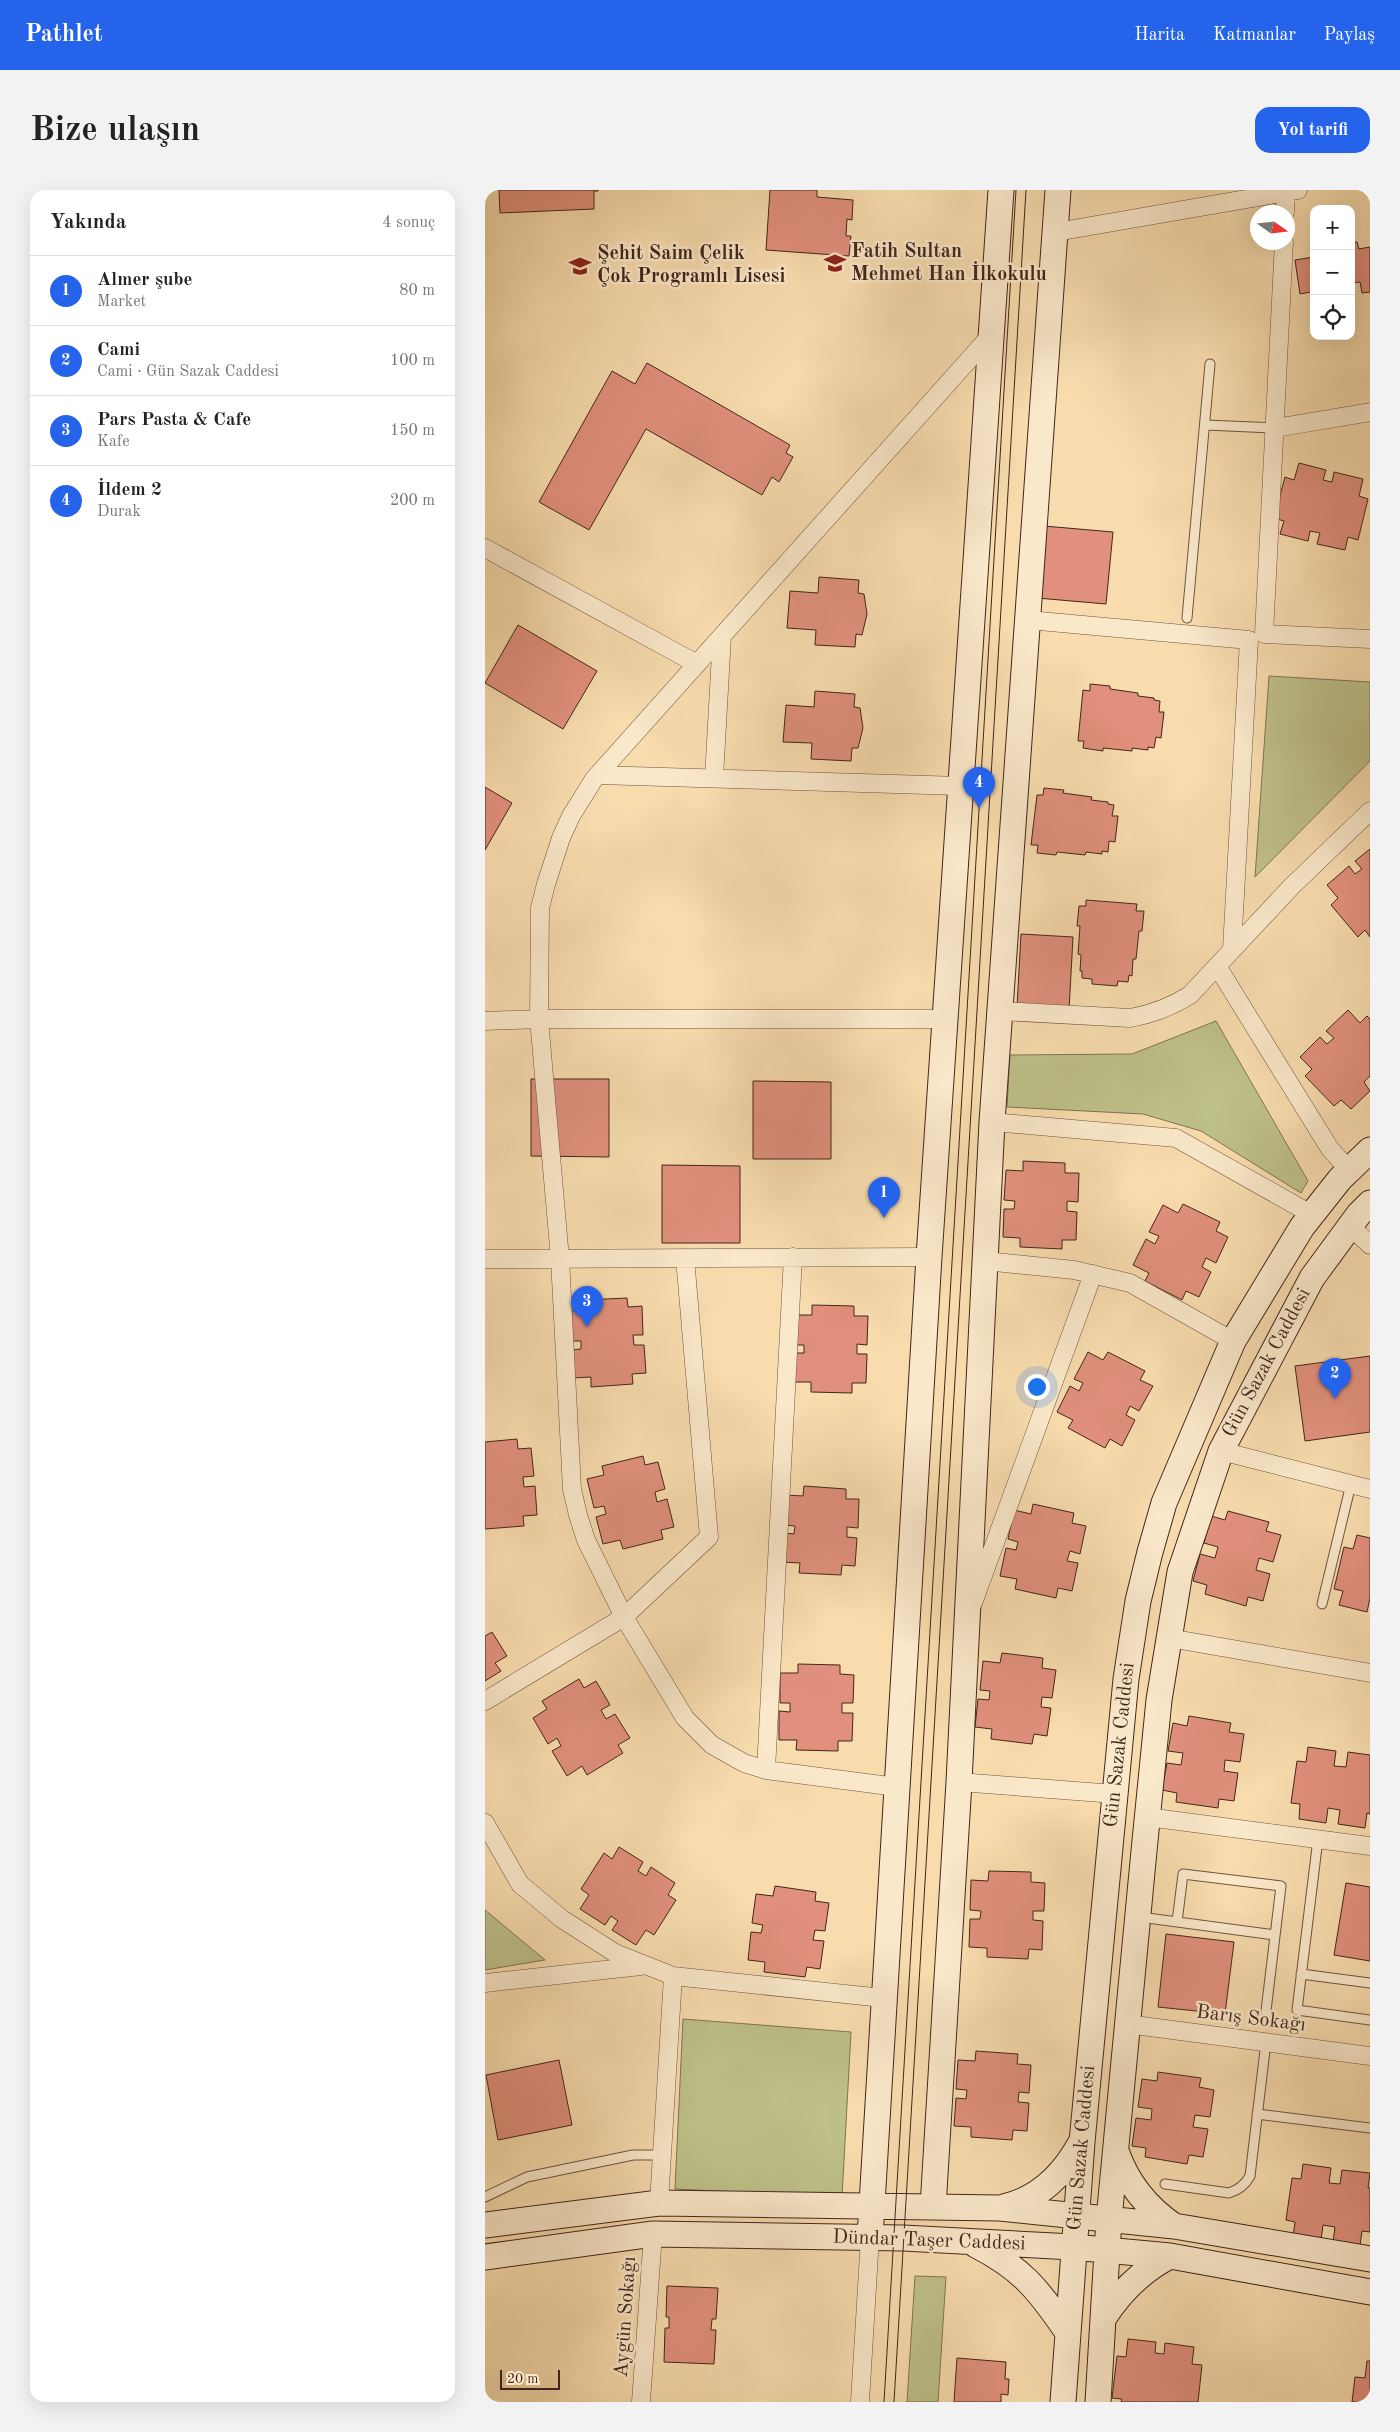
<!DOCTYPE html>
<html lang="tr">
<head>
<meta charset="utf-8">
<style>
  :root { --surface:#fff; --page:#f2f2f2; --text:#222; --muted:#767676; --line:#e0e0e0; --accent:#2563eb }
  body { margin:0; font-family:"Old Standard TT",serif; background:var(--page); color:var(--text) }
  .controls { position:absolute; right:15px; top:15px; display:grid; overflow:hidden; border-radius:10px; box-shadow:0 5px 20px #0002 }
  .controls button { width:45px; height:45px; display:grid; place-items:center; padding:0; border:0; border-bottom:1px solid var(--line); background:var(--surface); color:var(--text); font:25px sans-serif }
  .compass { position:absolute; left:765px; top:15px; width:45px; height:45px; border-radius:50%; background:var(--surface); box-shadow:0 5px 20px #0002; rotate:104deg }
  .scale { position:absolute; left:15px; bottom:12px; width:60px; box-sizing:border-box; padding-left:5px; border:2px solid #41261c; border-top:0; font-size:14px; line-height:18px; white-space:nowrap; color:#41261c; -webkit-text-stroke:4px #fae8ca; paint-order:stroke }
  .you { position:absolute; left:551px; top:1196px; width:18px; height:18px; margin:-12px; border:4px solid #fff; border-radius:50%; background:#1a73e8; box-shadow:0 0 0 8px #1a73e833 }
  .badge { display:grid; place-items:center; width:32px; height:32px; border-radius:50%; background:var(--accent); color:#fff; font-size:16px; font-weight:700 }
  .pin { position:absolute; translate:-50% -41px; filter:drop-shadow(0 1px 2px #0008) }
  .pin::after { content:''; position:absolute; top:26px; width:18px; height:15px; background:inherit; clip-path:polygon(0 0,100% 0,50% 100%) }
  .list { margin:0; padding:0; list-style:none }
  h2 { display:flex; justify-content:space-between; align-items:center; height:65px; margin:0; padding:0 20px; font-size:21px }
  h2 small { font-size:16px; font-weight:400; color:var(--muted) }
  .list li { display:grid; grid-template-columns:32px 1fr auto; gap:15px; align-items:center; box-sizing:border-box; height:70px; padding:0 20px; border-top:1px solid var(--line) }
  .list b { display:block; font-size:19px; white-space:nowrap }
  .list p { margin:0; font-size:16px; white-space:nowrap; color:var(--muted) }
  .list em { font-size:16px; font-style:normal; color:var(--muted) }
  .icon { flex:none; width:28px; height:28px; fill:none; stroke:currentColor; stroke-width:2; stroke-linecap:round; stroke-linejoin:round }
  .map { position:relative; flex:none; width:885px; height:2212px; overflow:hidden; border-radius:15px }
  header { display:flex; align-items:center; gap:30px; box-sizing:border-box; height:70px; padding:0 25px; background:var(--accent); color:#fff }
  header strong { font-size:24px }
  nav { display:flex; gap:28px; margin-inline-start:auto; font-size:18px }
  .intro { display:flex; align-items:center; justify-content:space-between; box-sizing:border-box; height:120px; padding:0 30px }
  h1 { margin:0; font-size:35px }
  .button { padding:12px 22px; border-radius:15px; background:var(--accent); color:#fff; font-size:18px; font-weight:700 }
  main { display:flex; gap:30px; padding:0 30px }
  aside { flex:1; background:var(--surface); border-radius:15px; box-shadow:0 5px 20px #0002 }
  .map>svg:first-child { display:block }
  .green { fill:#bec089; stroke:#807352 }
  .building { fill:#e1907d; stroke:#41261c }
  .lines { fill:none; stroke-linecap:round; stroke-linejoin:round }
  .lane-casing { stroke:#6f5440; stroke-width:11 }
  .street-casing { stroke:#6f5440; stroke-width:19 }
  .secondary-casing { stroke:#41261c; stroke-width:27 }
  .lane { stroke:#fae8ca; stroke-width:9 }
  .street { stroke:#fae8ca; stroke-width:18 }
  .secondary { stroke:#fae8ca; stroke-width:25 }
  .tram { stroke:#41261c; stroke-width:1 }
  .labels { text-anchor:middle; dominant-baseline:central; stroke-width:5; stroke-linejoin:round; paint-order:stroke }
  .poi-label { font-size:20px; font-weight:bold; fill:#41261c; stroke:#fae8ca; text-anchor:start }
  .street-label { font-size:20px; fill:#41261c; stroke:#fae8ca }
</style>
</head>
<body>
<header>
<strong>Pathlet</strong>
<nav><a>Harita</a><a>Katmanlar</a><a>Paylaş</a></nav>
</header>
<div class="intro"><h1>Bize ulaşın</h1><a class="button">Yol tarifi</a></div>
<main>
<aside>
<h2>Yakında<small>4 sonuç</small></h2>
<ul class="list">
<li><span class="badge">1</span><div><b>Almer şube</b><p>Market</p></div><em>80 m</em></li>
<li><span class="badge">2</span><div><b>Cami</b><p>Cami · Gün Sazak Caddesi</p></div><em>100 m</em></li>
<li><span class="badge">3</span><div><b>Pars Pasta &amp; Cafe</b><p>Kafe</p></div><em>150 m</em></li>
<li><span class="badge">4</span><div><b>İldem 2</b><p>Durak</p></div><em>200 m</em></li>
</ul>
</aside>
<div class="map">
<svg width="885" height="2212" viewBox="0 0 885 2212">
  <rect width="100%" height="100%" fill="#f8dcae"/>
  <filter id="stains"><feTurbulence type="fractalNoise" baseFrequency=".004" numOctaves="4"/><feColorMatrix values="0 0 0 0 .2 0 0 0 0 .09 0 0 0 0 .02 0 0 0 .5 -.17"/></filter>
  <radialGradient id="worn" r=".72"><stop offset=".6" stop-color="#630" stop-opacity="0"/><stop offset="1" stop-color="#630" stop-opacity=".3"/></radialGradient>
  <path class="green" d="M 784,486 L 885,492 L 885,571 L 770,687 Z
    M 731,831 L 823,991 L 816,1003 L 716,941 L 658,924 L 522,917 L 525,865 L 647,864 Z
    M 0,1720 L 60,1770 L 0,1780 Z
    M 198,1829 L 366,1842 L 357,2007 L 190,1999 Z
    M 430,2086 L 461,2087 L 453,2212 L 422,2212 Z"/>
  <path class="building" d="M 14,0 L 113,0 L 113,1 L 109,1 L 109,19 L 15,23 Z
    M 285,0 L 332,0 L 332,7 L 368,10 L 367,30 L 362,29 L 361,46 L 366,46 L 364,66 L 281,60 Z
    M 872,52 L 874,59 L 885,57 L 885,102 L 877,103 L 875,92 L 866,93 L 866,53 Z
    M 829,67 L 829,112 L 828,112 L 826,102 L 815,104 L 810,70 Z
    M 162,173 L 305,255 L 301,263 L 308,267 L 294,292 L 287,287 L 277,305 L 161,239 L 104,340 L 54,312 L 127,181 L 150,194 Z
    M 814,273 L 841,280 L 838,290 L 847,292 L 849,282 L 878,289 L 874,306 L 883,309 L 873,350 L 863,347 L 860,360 L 832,354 L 835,343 L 825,341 L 823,351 L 795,344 L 799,331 L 789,328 L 800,287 L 809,290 Z
    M 559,336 L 628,342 L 621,414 L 552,408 Z
    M 334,387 L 374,390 L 373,403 L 379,404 L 382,424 L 377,445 L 371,444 L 370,457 L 330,455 L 331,440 L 302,438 L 305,401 L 333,403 Z
    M 33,435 L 112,481 L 78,539 L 0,493 Z
    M 605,494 L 625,496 L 625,499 L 653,503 L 653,506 L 669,508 L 669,510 L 675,511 L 674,522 L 679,522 L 676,548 L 671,547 L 669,558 L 663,557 L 663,560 L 647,558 L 647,561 L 618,558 L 618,561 L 598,558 L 599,551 L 593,551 L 598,500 L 605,501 Z
    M 330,501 L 370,504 L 369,517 L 375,518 L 378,538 L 373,558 L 367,558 L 366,571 L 326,569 L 327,553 L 298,552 L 301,515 L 329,517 Z
    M 0,597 L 27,613 L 0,660 Z
    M 559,598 L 579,600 L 578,603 L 607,607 L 606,610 L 623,612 L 623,614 L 629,615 L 627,626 L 633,626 L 630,652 L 624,651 L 623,662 L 617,661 L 617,664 L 601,662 L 600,665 L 572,662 L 571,665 L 552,663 L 553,655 L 546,655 L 552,605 L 558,605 Z
    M 885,659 L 885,747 L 880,740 L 873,747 L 846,715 L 853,708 L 842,695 L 864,676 L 870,684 L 877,679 L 870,671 Z
    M 601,710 L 652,714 L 651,721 L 659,721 L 657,741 L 654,741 L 651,769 L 648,769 L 647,786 L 644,785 L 643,792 L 633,791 L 632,796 L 607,794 L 607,789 L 597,788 L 597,781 L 595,781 L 596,765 L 593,764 L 595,736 L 592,736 L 594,716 L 601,716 Z
    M 536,744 L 588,747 L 584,820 L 532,817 Z
    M 863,820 L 875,833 L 882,826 L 885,829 L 885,886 L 879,892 L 885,901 L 866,919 L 856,910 L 849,916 L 820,886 L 827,879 L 815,867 L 835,847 L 842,854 L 849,848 L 841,841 Z
    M 46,889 L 124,889 L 124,967 L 46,966 Z
    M 268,891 L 346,892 L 346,969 L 268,969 Z
    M 538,971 L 580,973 L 580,983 L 594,983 L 593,1012 L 582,1011 L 582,1021 L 592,1022 L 591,1050 L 577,1050 L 577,1059 L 535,1057 L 535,1048 L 518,1047 L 519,1019 L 529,1019 L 530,1011 L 519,1010 L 521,980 L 538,981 Z
    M 177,975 L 255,976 L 255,1053 L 177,1053 Z
    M 698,1014 L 735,1032 L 731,1041 L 743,1047 L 731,1073 L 721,1068 L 717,1077 L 726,1082 L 714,1107 L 701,1101 L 697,1110 L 660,1091 L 664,1083 L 648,1075 L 661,1049 L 670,1054 L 674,1046 L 664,1042 L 678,1015 L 693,1023 Z
    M 142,1108 L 143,1117 L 157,1116 L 158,1145 L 148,1145 L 149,1155 L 159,1155 L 161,1183 L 147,1184 L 148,1194 L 106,1197 L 106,1187 L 88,1188 L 86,1160 L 96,1159 L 96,1151 L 86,1151 L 84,1121 L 101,1120 L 100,1110 Z
    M 327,1115 L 369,1116 L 369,1126 L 383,1126 L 382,1155 L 372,1154 L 372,1164 L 382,1164 L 381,1193 L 367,1193 L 367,1203 L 326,1202 L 326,1192 L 308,1192 L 309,1163 L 319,1163 L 319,1155 L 309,1155 L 310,1125 L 327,1125 Z
    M 603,1162 L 618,1170 L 623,1162 L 660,1181 L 655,1190 L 668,1196 L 654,1221 L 645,1216 L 641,1225 L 650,1230 L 637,1256 L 625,1249 L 620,1258 L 583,1238 L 588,1230 L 572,1222 L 585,1196 L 594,1201 L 598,1193 L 589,1189 Z
    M 885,1166 L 885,1242 L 820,1251 L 810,1176 Z
    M 32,1249 L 33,1259 L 46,1258 L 49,1286 L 38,1287 L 39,1297 L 50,1296 L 52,1325 L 38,1326 L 39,1336 L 0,1339 L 0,1252 Z
    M 158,1266 L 160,1275 L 173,1272 L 180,1299 L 170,1302 L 172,1312 L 182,1309 L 189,1337 L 176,1340 L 178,1349 L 138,1359 L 135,1350 L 118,1354 L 111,1327 L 121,1324 L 119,1316 L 109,1318 L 102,1289 L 119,1285 L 117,1276 Z
    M 319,1296 L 361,1299 L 361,1309 L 374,1309 L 373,1338 L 362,1337 L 362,1347 L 372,1348 L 370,1376 L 357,1375 L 356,1385 L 314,1383 L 315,1373 L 297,1372 L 299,1343 L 309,1344 L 310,1336 L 300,1335 L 301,1305 L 318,1306 Z
    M 548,1314 L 589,1323 L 587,1333 L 601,1336 L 595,1364 L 585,1361 L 582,1371 L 593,1373 L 587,1401 L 573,1398 L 571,1408 L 530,1399 L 532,1389 L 515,1386 L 521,1358 L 531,1360 L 533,1352 L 523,1349 L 529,1320 L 546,1324 Z
    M 743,1321 L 784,1332 L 781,1341 L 796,1345 L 788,1372 L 774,1368 L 771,1380 L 785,1384 L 778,1411 L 763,1407 L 761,1416 L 720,1404 L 722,1395 L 708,1391 L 715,1364 L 730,1368 L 733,1357 L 719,1353 L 726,1326 L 740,1330 Z
    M 872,1345 L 885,1348 L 885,1408 L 882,1422 L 854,1415 L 858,1401 L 849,1399 L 859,1357 L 868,1359 Z
    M 7,1442 L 22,1466 L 10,1473 L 16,1481 L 0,1491 L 0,1446 Z
    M 517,1463 L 558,1468 L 557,1478 L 571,1480 L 567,1508 L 557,1507 L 556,1517 L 566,1518 L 562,1546 L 549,1544 L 547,1554 L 506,1549 L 507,1539 L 490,1537 L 493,1509 L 504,1510 L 505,1501 L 495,1500 L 498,1471 L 515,1473 Z
    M 313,1474 L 355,1475 L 355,1484 L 369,1485 L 368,1513 L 357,1513 L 357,1523 L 368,1523 L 367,1551 L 353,1551 L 353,1561 L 311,1560 L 312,1550 L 294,1550 L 294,1521 L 305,1522 L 305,1513 L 295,1513 L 295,1483 L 313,1483 Z
    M 94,1489 L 99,1498 L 111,1491 L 125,1515 L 116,1520 L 121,1529 L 130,1524 L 145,1548 L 133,1555 L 138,1563 L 102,1585 L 97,1576 L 82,1586 L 67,1561 L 76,1556 L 72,1548 L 63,1554 L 48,1528 L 62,1519 L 57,1511 Z
    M 704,1526 L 746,1533 L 744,1542 L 759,1544 L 755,1572 L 740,1570 L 739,1581 L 753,1583 L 749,1611 L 734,1609 L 733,1618 L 691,1612 L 692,1603 L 677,1600 L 682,1573 L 696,1575 L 698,1563 L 683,1561 L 688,1533 L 702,1536 Z
    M 823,1557 L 851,1561 L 849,1576 L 861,1577 L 863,1562 L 885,1565 L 885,1624 L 882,1623 L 880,1638 L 853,1634 L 855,1620 L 843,1618 L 841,1633 L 814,1629 L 815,1614 L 806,1613 L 812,1571 L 821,1572 Z
    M 134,1657 L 158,1672 L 153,1681 L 161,1686 L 166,1677 L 190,1693 L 183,1705 L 191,1710 L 169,1745 L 161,1740 L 151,1755 L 127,1740 L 133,1731 L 126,1726 L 120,1735 L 95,1719 L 104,1705 L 96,1699 L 119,1663 L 127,1669 Z
    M 504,1681 L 546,1682 L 546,1692 L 560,1693 L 559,1721 L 548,1721 L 548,1730 L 558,1731 L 557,1760 L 544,1759 L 543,1769 L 502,1767 L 502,1758 L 484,1757 L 485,1729 L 495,1729 L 496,1721 L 485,1720 L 486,1690 L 503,1691 Z
    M 861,1693 L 885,1697 L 885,1771 L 849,1765 Z
    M 290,1696 L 331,1702 L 330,1711 L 344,1713 L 340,1741 L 330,1740 L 328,1750 L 339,1751 L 335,1779 L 322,1777 L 320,1787 L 279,1782 L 280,1772 L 263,1770 L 266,1742 L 276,1743 L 278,1735 L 267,1733 L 271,1704 L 288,1706 Z
    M 681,1744 L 749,1752 L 740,1824 L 673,1817 Z
    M 491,1861 L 533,1864 L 532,1874 L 546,1875 L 544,1903 L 534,1902 L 533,1912 L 544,1913 L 542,1941 L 528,1940 L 527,1950 L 486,1947 L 486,1937 L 469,1936 L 471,1908 L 481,1909 L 482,1900 L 471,1899 L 473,1870 L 490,1871 Z
    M 74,1870 L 87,1935 L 13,1950 L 1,1885 Z
    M 673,1882 L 716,1888 L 714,1897 L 729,1900 L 725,1927 L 710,1925 L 708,1937 L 723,1939 L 718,1967 L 704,1965 L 702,1974 L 660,1967 L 661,1958 L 647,1956 L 651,1928 L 666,1930 L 667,1919 L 653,1917 L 657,1889 L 672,1891 Z
    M 818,1974 L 846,1978 L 844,1993 L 855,1994 L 857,1980 L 885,1983 L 883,1998 L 885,1998 L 885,2042 L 877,2041 L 875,2055 L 848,2052 L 850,2037 L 838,2035 L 836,2050 L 808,2047 L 810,2032 L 801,2030 L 807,1988 L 816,1989 Z
    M 182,2096 L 233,2098 L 231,2129 L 227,2129 L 226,2140 L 231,2140 L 229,2174 L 179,2172 L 180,2138 L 184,2138 L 184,2127 L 181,2127 Z
    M 643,2149 L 671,2152 L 670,2163 L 679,2164 L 680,2153 L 709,2157 L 707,2174 L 717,2175 L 713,2212 L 636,2212 L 637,2209 L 627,2208 L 632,2166 L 641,2167 Z
    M 472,2168 L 521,2172 L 520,2189 L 524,2189 L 523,2205 L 516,2204 L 516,2212 L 469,2212 Z
    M 882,2171 L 885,2171 L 885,2212 L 867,2212 L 870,2187 L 880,2188 Z"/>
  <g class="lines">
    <g class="lane-casing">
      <path id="lane" d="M 720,235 L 790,238
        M 702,428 L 725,174
        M 837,1414 L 866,1294
        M 833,1649 L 812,1820 L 885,1830
        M 655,1727 L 790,1745
        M 692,1732 L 698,1684 L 796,1696 L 780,1829
        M 816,1784 L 885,1793
        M 772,1924 L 885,1938
        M 680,1994 L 744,2003 C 754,2000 760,1995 765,1986 L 781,1852
        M 0,2007 L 42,1987 L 148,1965 L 177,1965"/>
    </g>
    <g class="street-casing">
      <path id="street" d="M 800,22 L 801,2
        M 571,42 L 813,0
        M 799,52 L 779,444 L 885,449
        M 790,238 L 885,222
        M 0,358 L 212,474
        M 543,430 L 764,450 L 747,759
        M 113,585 L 476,596
        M 229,588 L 237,446
        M 732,776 L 845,959 L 864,980
        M 515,821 L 645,828 C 667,824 686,817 705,805 L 807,696 L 885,621
        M 0,831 L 54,829 L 460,829
        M 507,932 L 691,948 L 826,1024
        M 865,1036 L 885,1055
        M 0,1069 L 444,1067
        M 500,1071 L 589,1080 L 645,1093 L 748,1151
        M 736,1261 L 885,1299
        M 488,1413 L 608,1084
        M 684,1448 L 885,1483
        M 0,1511 L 139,1427 L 224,1347 L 200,1068
        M 281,1580 L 308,1067
        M 474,1592 L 630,1604
        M 412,1597 L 281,1580 L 259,1573 L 227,1555 L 200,1528 L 139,1427 L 101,1350 L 93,1325 L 87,1299 L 75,1069 L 54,829 L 55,718 L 61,694 L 76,648 L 86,626 L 109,589 L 506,145
        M 662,1627 L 885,1656
        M 0,1633 L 35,1694 L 77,1729 L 130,1763 L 188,1786 L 398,1808
        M 0,1793 L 156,1776
        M 642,1834 L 885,1866
        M 174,2013 L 188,1786
        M 156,2212 L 168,2044
        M 375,2212 L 385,2047"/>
    </g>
    <g class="secondary-casing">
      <path id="secondary" d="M 631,1961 C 642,1993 661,2017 689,2036
        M 448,2017 L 474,1592 L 507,932 L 573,0
        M 519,2017 C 553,2009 578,1985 595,1954
        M 0,2035 L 174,2013 L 515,2018 L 689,2036 L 885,2069
        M 385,2047 L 444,1067 L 516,0
        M 491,2055 C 536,2078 553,2099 581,2140
        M 0,2067 L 168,2044 L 418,2048 L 588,2057 L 685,2066 L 885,2102
        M 618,2129 C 635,2102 656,2081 685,2066
        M 578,2212 L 597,1952 L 641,1489 L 653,1411 L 665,1362 L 679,1313 L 748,1151 L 817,1037 L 855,989 L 885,960
        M 613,2212 L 624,2029 L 659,1661 L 674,1510 L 695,1382 L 736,1261 L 827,1088 L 874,1024 L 885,1013"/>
    </g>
    <use href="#lane" class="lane"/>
    <use href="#street" class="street"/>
    <use href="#secondary" class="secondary"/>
    <path class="tram" d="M 399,2212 L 531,0
      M 409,2212 L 541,0"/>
  </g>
  <defs>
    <g id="school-bare" transform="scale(1.725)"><path d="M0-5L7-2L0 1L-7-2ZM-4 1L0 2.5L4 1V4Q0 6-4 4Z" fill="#8f2418" stroke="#fae8ca" stroke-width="2.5" paint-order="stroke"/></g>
  </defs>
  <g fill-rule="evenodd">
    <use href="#school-bare" x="350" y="73"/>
    <use href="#school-bare" x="95" y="76"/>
  </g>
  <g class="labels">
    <g class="poi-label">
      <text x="366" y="62">Fatih Sultan<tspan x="366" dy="23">Mehmet Han İlkokulu</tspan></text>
      <text x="112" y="64">Şehit Saim Çelik<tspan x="112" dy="23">Çok Programlı Lisesi</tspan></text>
    </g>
    <g class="street-label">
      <text transform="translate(782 1173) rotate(-62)">Gün Sazak Caddesi</text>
      <text transform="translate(635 1555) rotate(-84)">Gün Sazak Caddesi</text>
      <text transform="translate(766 1829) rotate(7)">Barış Sokağı</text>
      <text transform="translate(597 1958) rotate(-85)">Gün Sazak Caddesi</text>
      <text transform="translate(444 2051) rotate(2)">Dündar Taşer Caddesi</text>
      <text transform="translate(141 2127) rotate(-86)">Aygün Sokağı</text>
    </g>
  </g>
  <rect width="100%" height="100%" filter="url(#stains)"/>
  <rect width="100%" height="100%" fill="url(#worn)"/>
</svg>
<div class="controls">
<button>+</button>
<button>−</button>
<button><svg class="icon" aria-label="locate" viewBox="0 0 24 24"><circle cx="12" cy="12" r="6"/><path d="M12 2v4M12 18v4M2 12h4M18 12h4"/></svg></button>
</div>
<svg class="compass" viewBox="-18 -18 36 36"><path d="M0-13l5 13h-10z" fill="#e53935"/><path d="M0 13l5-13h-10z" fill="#767676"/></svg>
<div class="scale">20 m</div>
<div class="you"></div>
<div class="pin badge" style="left:399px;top:1028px">1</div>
<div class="pin badge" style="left:850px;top:1209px">2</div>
<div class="pin badge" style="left:102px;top:1137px">3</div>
<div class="pin badge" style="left:494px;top:618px">4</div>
</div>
</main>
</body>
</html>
